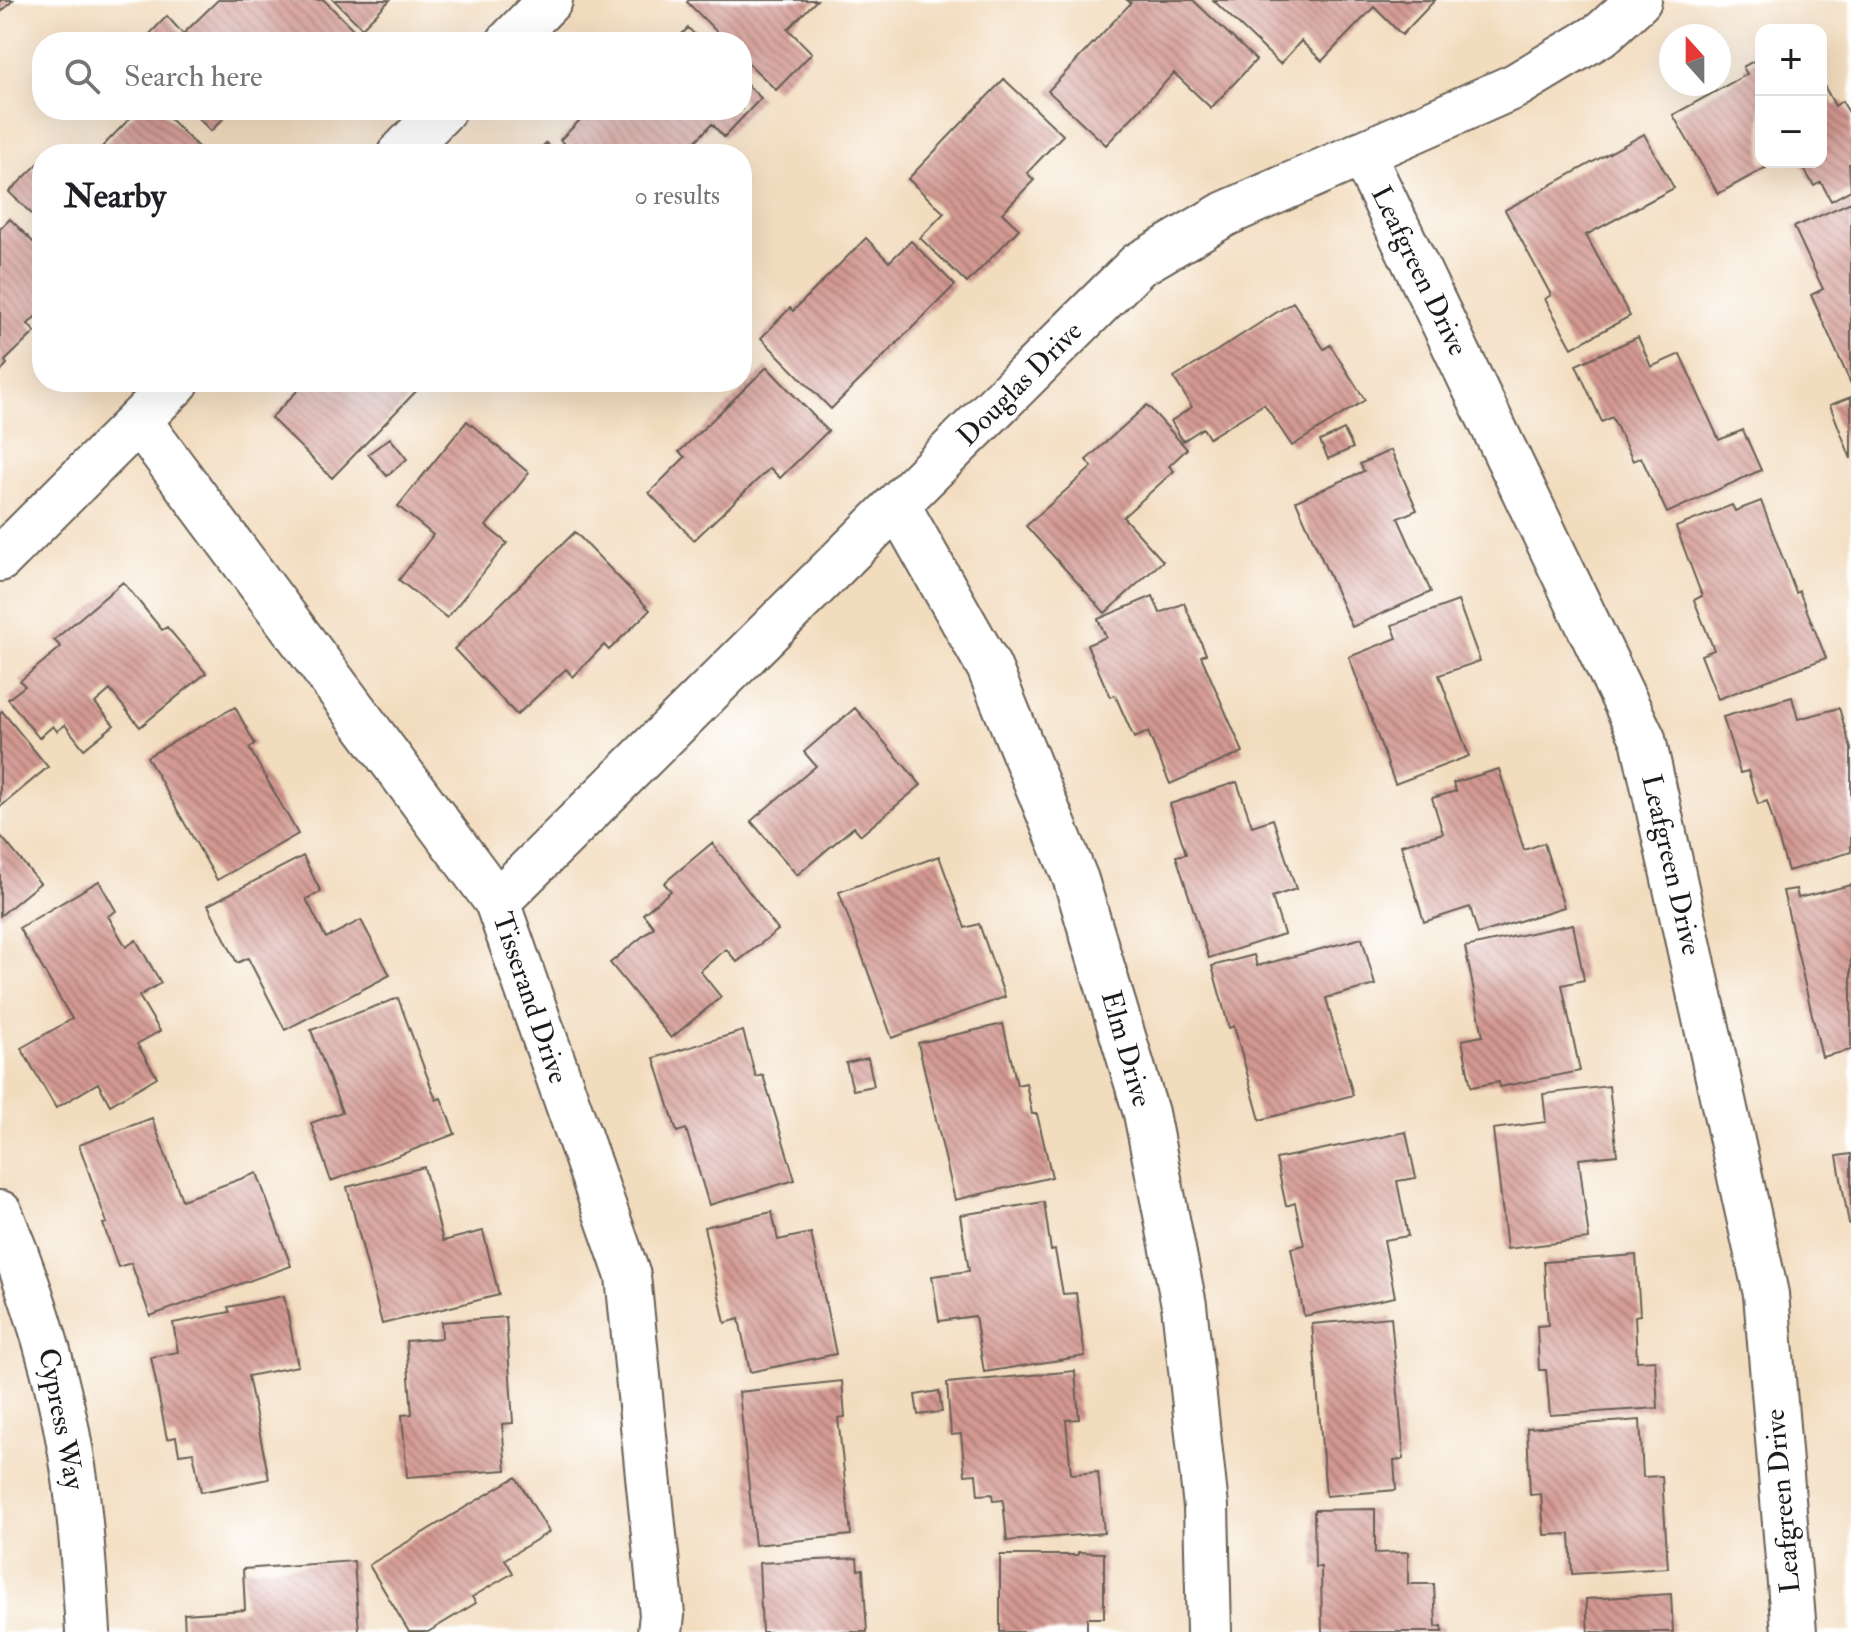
<!DOCTYPE html>
<html lang="en">
<head>
<meta charset="utf-8">
<style>
  :root { --surface:#fff; --page:#f6f6f6; --text:#202124; --muted:#757577; --line:#e0e0e0 }
  body { margin:0; font-family:"IM FELL Double Pica",serif; background:var(--page); color:var(--text) }
  .controls { position:absolute; right:24px; top:24px; display:grid; overflow:hidden; border-radius:16px; box-shadow:0 8px 32px #0002 }
  .controls button { width:72px; height:72px; display:grid; place-items:center; padding:0; border:0; border-bottom:2px solid var(--line); background:var(--surface); color:var(--text); font:40px sans-serif }
  .compass { position:absolute; left:1659px; top:24px; width:72px; height:72px; border-radius:50%; background:var(--surface); box-shadow:0 8px 32px #0002; rotate:339deg }
  .list { margin:0; padding:0; list-style:none }
  h2 { display:flex; justify-content:space-between; align-items:center; height:104px; margin:0; padding:0 32px; font-size:34px }
  h2 small { font-size:26px; font-weight:400; color:var(--muted) }
  .icon { flex:none; width:44px; height:44px; fill:none; stroke:currentColor; stroke-width:2; stroke-linecap:round; stroke-linejoin:round }
  .map { position:relative; flex:none; width:1851px; height:1632px; overflow:hidden }
  .search { position:absolute; background:var(--surface); box-shadow:0 8px 32px #0002; left:32px; top:32px; width:720px; height:88px; display:flex; align-items:center; gap:20px; box-sizing:border-box; padding:0 28px; border-radius:32px; color:var(--muted); font-size:30px }
  .panel { position:absolute; background:var(--surface); box-shadow:0 8px 32px #0002; left:32px; top:144px; width:720px; height:248px; border-radius:32px }
  .map>svg:first-child { display:block }
  .building { fill:url(#building-back-hatch) }
  .lines { fill:none; stroke-linecap:round; stroke-linejoin:round }
  .minor-casing { stroke:#675f55; stroke-width:48 }
  .minor { stroke:#fff; stroke-width:44 }
  .labels { text-anchor:middle; dominant-baseline:central; stroke-width:6; stroke-linejoin:round; paint-order:stroke }
  .street-label { font-size:28px; fill:#1c1c1c; stroke:#fff }
</style>
</head>
<body>
<div class="map">
<svg width="1851" height="1632" viewBox="0 0 1851 1632">
  <defs>
    <pattern id="building-back-hatch" width="6" height="6" patternUnits="userSpaceOnUse" patternTransform="scale(2)"><rect width="6" height="6" fill="#d39891"/><path d="M-1 5l2 2M0 0l6 6M5-1l2 2" fill="none" stroke="#aa7b76"/></pattern>
  </defs>
  <rect width="100%" height="100%" fill="#fff"/>
  <filter id="ink" filterUnits="userSpaceOnUse"><feTurbulence type="fractalNoise" baseFrequency=".0125" numOctaves="2"/><feDisplacementMap in="SourceGraphic" scale="16" xChannelSelector="R" yChannelSelector="G"/><feConvolveMatrix kernelMatrix="1 2 1 2 8 2 1 2 1" color-interpolation-filters="sRGB"/></filter>
  <filter id="wash" filterUnits="userSpaceOnUse"><feTurbulence type="fractalNoise" baseFrequency=".006" numOctaves="4" result="noise"/><feDisplacementMap in="SourceGraphic" scale="32" xChannelSelector="R" yChannelSelector="G"/><feGaussianBlur stdDeviation="1.8" result="paint"/><feColorMatrix in="noise" values="0 0 0 0 0 0 0 0 0 0 0 0 0 0 0 0 0 1.4 0 .05"/><feComposite in="paint" operator="in"/></filter>
  <g filter="url(#wash)">
    <rect width="100%" height="100%" fill="#f2dcbe"/>
    <g id="blocks">
      <path class="building" d="M 0,0 L 13,0 L 0,13 Z
        M 218,0 L 290,0 L 293,3 L 296,0 L 324,0 L 357,33 L 348,42 L 142,42 L 167,16 L 183,34 Z
        M 334,0 L 390,0 L 362,28 Z
        M 689,0 L 817,0 L 788,29 L 812,53 L 776,90 L 742,57 L 742,42 L 727,42 L 687,2 Z
        M 1127,0 L 1193,0 L 1256,60 L 1211,108 L 1174,73 L 1106,145 L 1048,91 L 1131,3 Z
        M 1213,0 L 1435,0 L 1402,35 L 1374,7 L 1322,61 L 1301,41 L 1280,64 Z
        M 688,28 L 703,42 L 674,42 Z
        M 1761,57 L 1761,162 L 1776,162 L 1718,194 L 1673,115 L 1747,74 L 1743,67 Z
        M 1004,79 L 1063,135 L 1027,173 L 1034,180 L 1002,213 L 1019,229 L 967,283 L 920,238 L 944,213 L 908,179 Z
        M 742,80 L 761,98 L 724,137 L 712,124 L 683,154 L 575,154 L 560,140 L 590,110 L 742,110 Z
        M 1821,80 L 1835,106 L 1842,101 L 1851,116 L 1851,163 L 1849,164 L 1851,190 L 1831,201 L 1821,182 L 1814,186 L 1800,162 L 1821,162 Z
        M 138,110 L 161,110 L 205,154 L 95,154 Z
        M 190,110 L 232,110 L 211,131 Z
        M 1644,134 L 1674,188 L 1586,235 L 1630,316 L 1572,348 L 1545,299 L 1551,295 L 1505,210 Z
        M 546,143 L 557,154 L 535,154 Z
        M 42,160 L 42,224 L 9,192 Z
        M 1851,202 L 1851,384 L 1811,295 L 1823,289 L 1794,227 Z
        M 10,219 L 42,251 L 42,310 L 28,324 L 35,332 L 5,361 L 7,364 L 0,372 L 0,229 Z
        M 866,238 L 889,262 L 911,241 L 955,285 L 831,409 L 761,338 L 790,308 L 793,311 Z
        M 1293,302 L 1324,349 L 1330,345 L 1365,400 L 1292,446 L 1264,404 L 1209,438 L 1203,428 L 1183,441 L 1171,421 L 1192,407 L 1174,378 Z
        M 1638,337 L 1651,367 L 1680,354 L 1719,440 L 1743,430 L 1761,470 L 1667,513 L 1641,457 L 1633,461 L 1612,417 L 1602,422 L 1576,365 Z
        M 767,367 L 828,431 L 780,478 L 770,468 L 694,540 L 649,493 L 685,457 L 679,452 Z
        M 306,382 L 425,382 L 332,478 L 271,418 Z
        M 1851,397 L 1851,459 L 1830,405 Z
        M 1147,405 L 1187,449 L 1169,466 L 1174,471 L 1123,517 L 1163,561 L 1105,613 L 1026,526 L 1092,467 L 1086,460 Z
        M 467,421 L 529,473 L 486,526 L 507,543 L 447,618 L 399,580 L 433,535 L 398,506 Z
        M 1344,430 L 1353,448 L 1328,459 L 1320,441 Z
        M 390,438 L 407,459 L 387,476 L 368,454 Z
        M 1391,450 L 1417,510 L 1398,518 L 1431,592 L 1352,627 L 1296,501 L 1364,471 L 1360,464 Z
        M 1761,501 L 1796,593 L 1799,591 L 1826,658 L 1718,699 L 1701,655 L 1714,650 L 1694,600 L 1702,596 L 1676,527 L 1732,505 L 1735,511 Z
        M 575,532 L 650,610 L 609,650 L 604,645 L 573,677 L 566,669 L 517,715 L 454,649 Z
        M 123,582 L 162,630 L 167,627 L 206,673 L 140,727 L 110,690 L 95,703 L 114,725 L 84,749 L 65,725 L 57,731 L 53,726 L 39,738 L 8,699 L 25,686 L 20,681 L 61,647 L 54,640 Z
        M 1153,596 L 1160,613 L 1184,603 L 1206,654 L 1201,656 L 1243,752 L 1170,784 L 1148,732 L 1134,738 L 1115,695 L 1110,697 L 1087,645 L 1106,637 L 1098,619 Z
        M 1458,601 L 1480,661 L 1439,675 L 1469,756 L 1395,784 L 1349,657 L 1397,638 L 1392,625 Z
        M 1792,697 L 1798,719 L 1839,708 L 1851,749 L 1851,852 L 1788,871 L 1767,801 L 1758,804 L 1748,771 L 1740,773 L 1723,717 Z
        M 235,707 L 255,744 L 249,748 L 298,834 L 217,880 L 147,757 Z
        M 855,708 L 921,785 L 861,835 L 854,827 L 797,875 L 751,821 L 816,766 L 804,752 Z
        M 2,711 L 48,767 L 0,807 L 0,713 Z
        M 1499,769 L 1524,850 L 1544,843 L 1564,907 L 1478,934 L 1470,907 L 1424,922 L 1401,845 L 1443,833 L 1432,798 L 1456,791 L 1453,783 Z
        M 1237,782 L 1252,826 L 1273,819 L 1296,889 L 1272,897 L 1284,934 L 1209,958 L 1176,856 L 1186,854 L 1170,804 Z
        M 0,835 L 40,883 L 0,916 Z
        M 712,843 L 778,930 L 737,962 L 726,949 L 700,971 L 721,997 L 671,1038 L 610,963 L 654,927 L 643,914 L 671,891 L 664,883 Z
        M 303,856 L 321,892 L 306,899 L 326,938 L 361,920 L 390,975 L 285,1030 L 248,958 L 237,963 L 208,905 Z
        M 939,856 L 965,928 L 979,924 L 1005,997 L 892,1038 L 839,892 Z
        M 99,881 L 116,911 L 108,916 L 126,947 L 136,940 L 161,983 L 139,996 L 160,1031 L 137,1044 L 157,1077 L 110,1105 L 98,1083 L 56,1108 L 21,1048 L 72,1019 L 19,928 Z
        M 1851,885 L 1851,1050 L 1822,1057 L 1783,891 L 1796,889 L 1798,898 Z
        M 1573,924 L 1584,980 L 1562,985 L 1580,1071 L 1500,1087 L 1499,1082 L 1471,1087 L 1462,1040 L 1483,1036 L 1465,947 Z
        M 1362,938 L 1375,985 L 1326,998 L 1353,1095 L 1260,1120 L 1234,1026 L 1229,1028 L 1212,966 L 1254,955 L 1257,966 Z
        M 398,998 L 436,1100 L 441,1098 L 455,1134 L 331,1181 L 311,1123 L 342,1112 L 311,1030 Z
        M 1003,1024 L 1017,1085 L 1026,1083 L 1032,1114 L 1037,1114 L 1052,1177 L 955,1200 L 918,1043 Z
        M 743,1031 L 756,1077 L 763,1075 L 795,1180 L 709,1205 L 686,1129 L 677,1132 L 654,1058 Z
        M 868,1058 L 874,1086 L 853,1090 L 846,1063 Z
        M 1609,1086 L 1617,1155 L 1579,1159 L 1589,1239 L 1507,1249 L 1493,1129 L 1546,1122 L 1543,1094 Z
        M 152,1118 L 182,1200 L 257,1173 L 291,1266 L 150,1316 L 131,1263 L 118,1267 L 103,1224 L 107,1223 L 79,1145 Z
        M 1406,1132 L 1416,1178 L 1397,1181 L 1408,1236 L 1384,1240 L 1395,1297 L 1304,1316 L 1291,1248 L 1304,1245 L 1295,1203 L 1286,1206 L 1276,1159 Z
        M 1851,1154 L 1851,1224 L 1849,1224 L 1837,1156 Z
        M 424,1167 L 443,1241 L 483,1231 L 499,1295 L 382,1324 L 347,1187 Z
        M 1044,1202 L 1051,1251 L 1055,1250 L 1063,1294 L 1076,1293 L 1085,1356 L 984,1372 L 975,1316 L 939,1321 L 932,1276 L 969,1271 L 960,1215 Z
        M 772,1212 L 778,1240 L 811,1233 L 836,1354 L 750,1372 L 739,1319 L 725,1323 L 704,1227 Z
        M 1636,1255 L 1640,1315 L 1635,1316 L 1637,1361 L 1655,1360 L 1658,1408 L 1550,1415 L 1546,1370 L 1539,1370 L 1537,1326 L 1548,1325 L 1544,1262 Z
        M 284,1296 L 298,1366 L 248,1376 L 269,1479 L 201,1492 L 193,1452 L 179,1454 L 176,1437 L 167,1439 L 151,1357 L 178,1352 L 173,1323 L 230,1312 L 228,1307 Z
        M 506,1317 L 513,1423 L 502,1424 L 506,1470 L 407,1477 L 402,1415 L 412,1414 L 406,1341 L 442,1338 L 441,1322 Z
        M 1391,1317 L 1404,1459 L 1394,1460 L 1396,1490 L 1326,1496 L 1312,1324 Z
        M 1075,1371 L 1079,1419 L 1066,1420 L 1071,1474 L 1098,1472 L 1104,1533 L 1007,1541 L 1003,1500 L 993,1501 L 992,1494 L 978,1495 L 976,1474 L 965,1475 L 961,1434 L 951,1435 L 947,1383 Z
        M 842,1381 L 845,1417 L 838,1418 L 851,1535 L 755,1545 L 739,1392 Z
        M 939,1391 L 942,1412 L 918,1415 L 915,1395 Z
        M 1640,1420 L 1643,1477 L 1662,1476 L 1668,1568 L 1572,1574 L 1570,1534 L 1544,1535 L 1541,1494 L 1530,1495 L 1527,1428 Z
        M 516,1477 L 549,1532 L 505,1559 L 513,1573 L 472,1597 L 476,1603 L 428,1632 L 409,1632 L 369,1565 Z
        M 1375,1509 L 1375,1553 L 1408,1552 L 1408,1584 L 1434,1584 L 1436,1627 L 1442,1626 L 1443,1632 L 1322,1632 L 1321,1567 L 1315,1567 L 1314,1510 Z
        M 1078,1552 L 1104,1553 L 1104,1618 L 1087,1618 L 1087,1632 L 1000,1632 L 1000,1555 L 1078,1555 Z
        M 857,1558 L 858,1570 L 863,1569 L 867,1632 L 762,1632 L 759,1563 Z
        M 354,1561 L 359,1632 L 185,1632 L 184,1614 L 245,1610 L 243,1569 Z
        M 1671,1594 L 1673,1632 L 1588,1632 L 1586,1599 Z"/>
    </g>
  </g>
  <g filter="url(#ink)">
    <use href="#blocks" fill-opacity="0" stroke="#675f55" stroke-width="2"/>
    <g class="lines">
      <g class="minor-casing">
        <path id="minor" d="M 509,42 L 550,0
          M 1362,153 L 1643,739 L 1766,1294 L 1794,1632
          M 400,154 L 443,110
          M 139,421 L 497,902 L 628,1276 L 662,1615 L 660,1632
          M 898,506 L 989,667 L 1076,880 L 1146,1113 L 1184,1305 L 1206,1507 L 1209,1632
          M 0,559 L 177,382
          M 497,902 L 1138,265 L 1225,214 L 1515,86 L 1603,33 L 1639,0
          M 0,1213 C 35,1298 62,1387 75,1479 C 82,1529 85,1581 88,1632"/>
      </g>
      <use href="#minor" class="minor"/>
    </g>
  </g>
  <g class="labels">
    <g class="street-label">
      <text transform="translate(1419 271) rotate(64)">Leafgreen Drive</text>
      <text transform="translate(1020 384) rotate(-45)">Douglas Drive</text>
      <text transform="translate(1671 865) rotate(77)">Leafgreen Drive</text>
      <text transform="translate(530 998) rotate(71)">Tisserand Drive</text>
      <text transform="translate(1126 1049) rotate(74)">Elm Drive</text>
      <text transform="translate(61 1419) rotate(79)">Cypress Way</text>
      <text transform="translate(1783 1501) rotate(-95)">Leafgreen Drive</text>
    </g>
  </g>
</svg>
<div class="controls">
<button>+</button>
<button>−</button>
</div>
<svg class="compass" viewBox="-18 -18 36 36"><path d="M0-13l5 13h-10z" fill="#e53935"/><path d="M0 13l5-13h-10z" fill="#757577"/></svg>
<div class="search"><svg class="icon" aria-label="search" viewBox="0 0 24 24"><circle cx="10" cy="10" r="6"/><path d="M15 15l6 6"/></svg>Search here</div>
<section class="panel">
<h2>Nearby<small>0 results</small></h2>
<ul class="list">
</ul>
</section>
</div>
</body>
</html>
